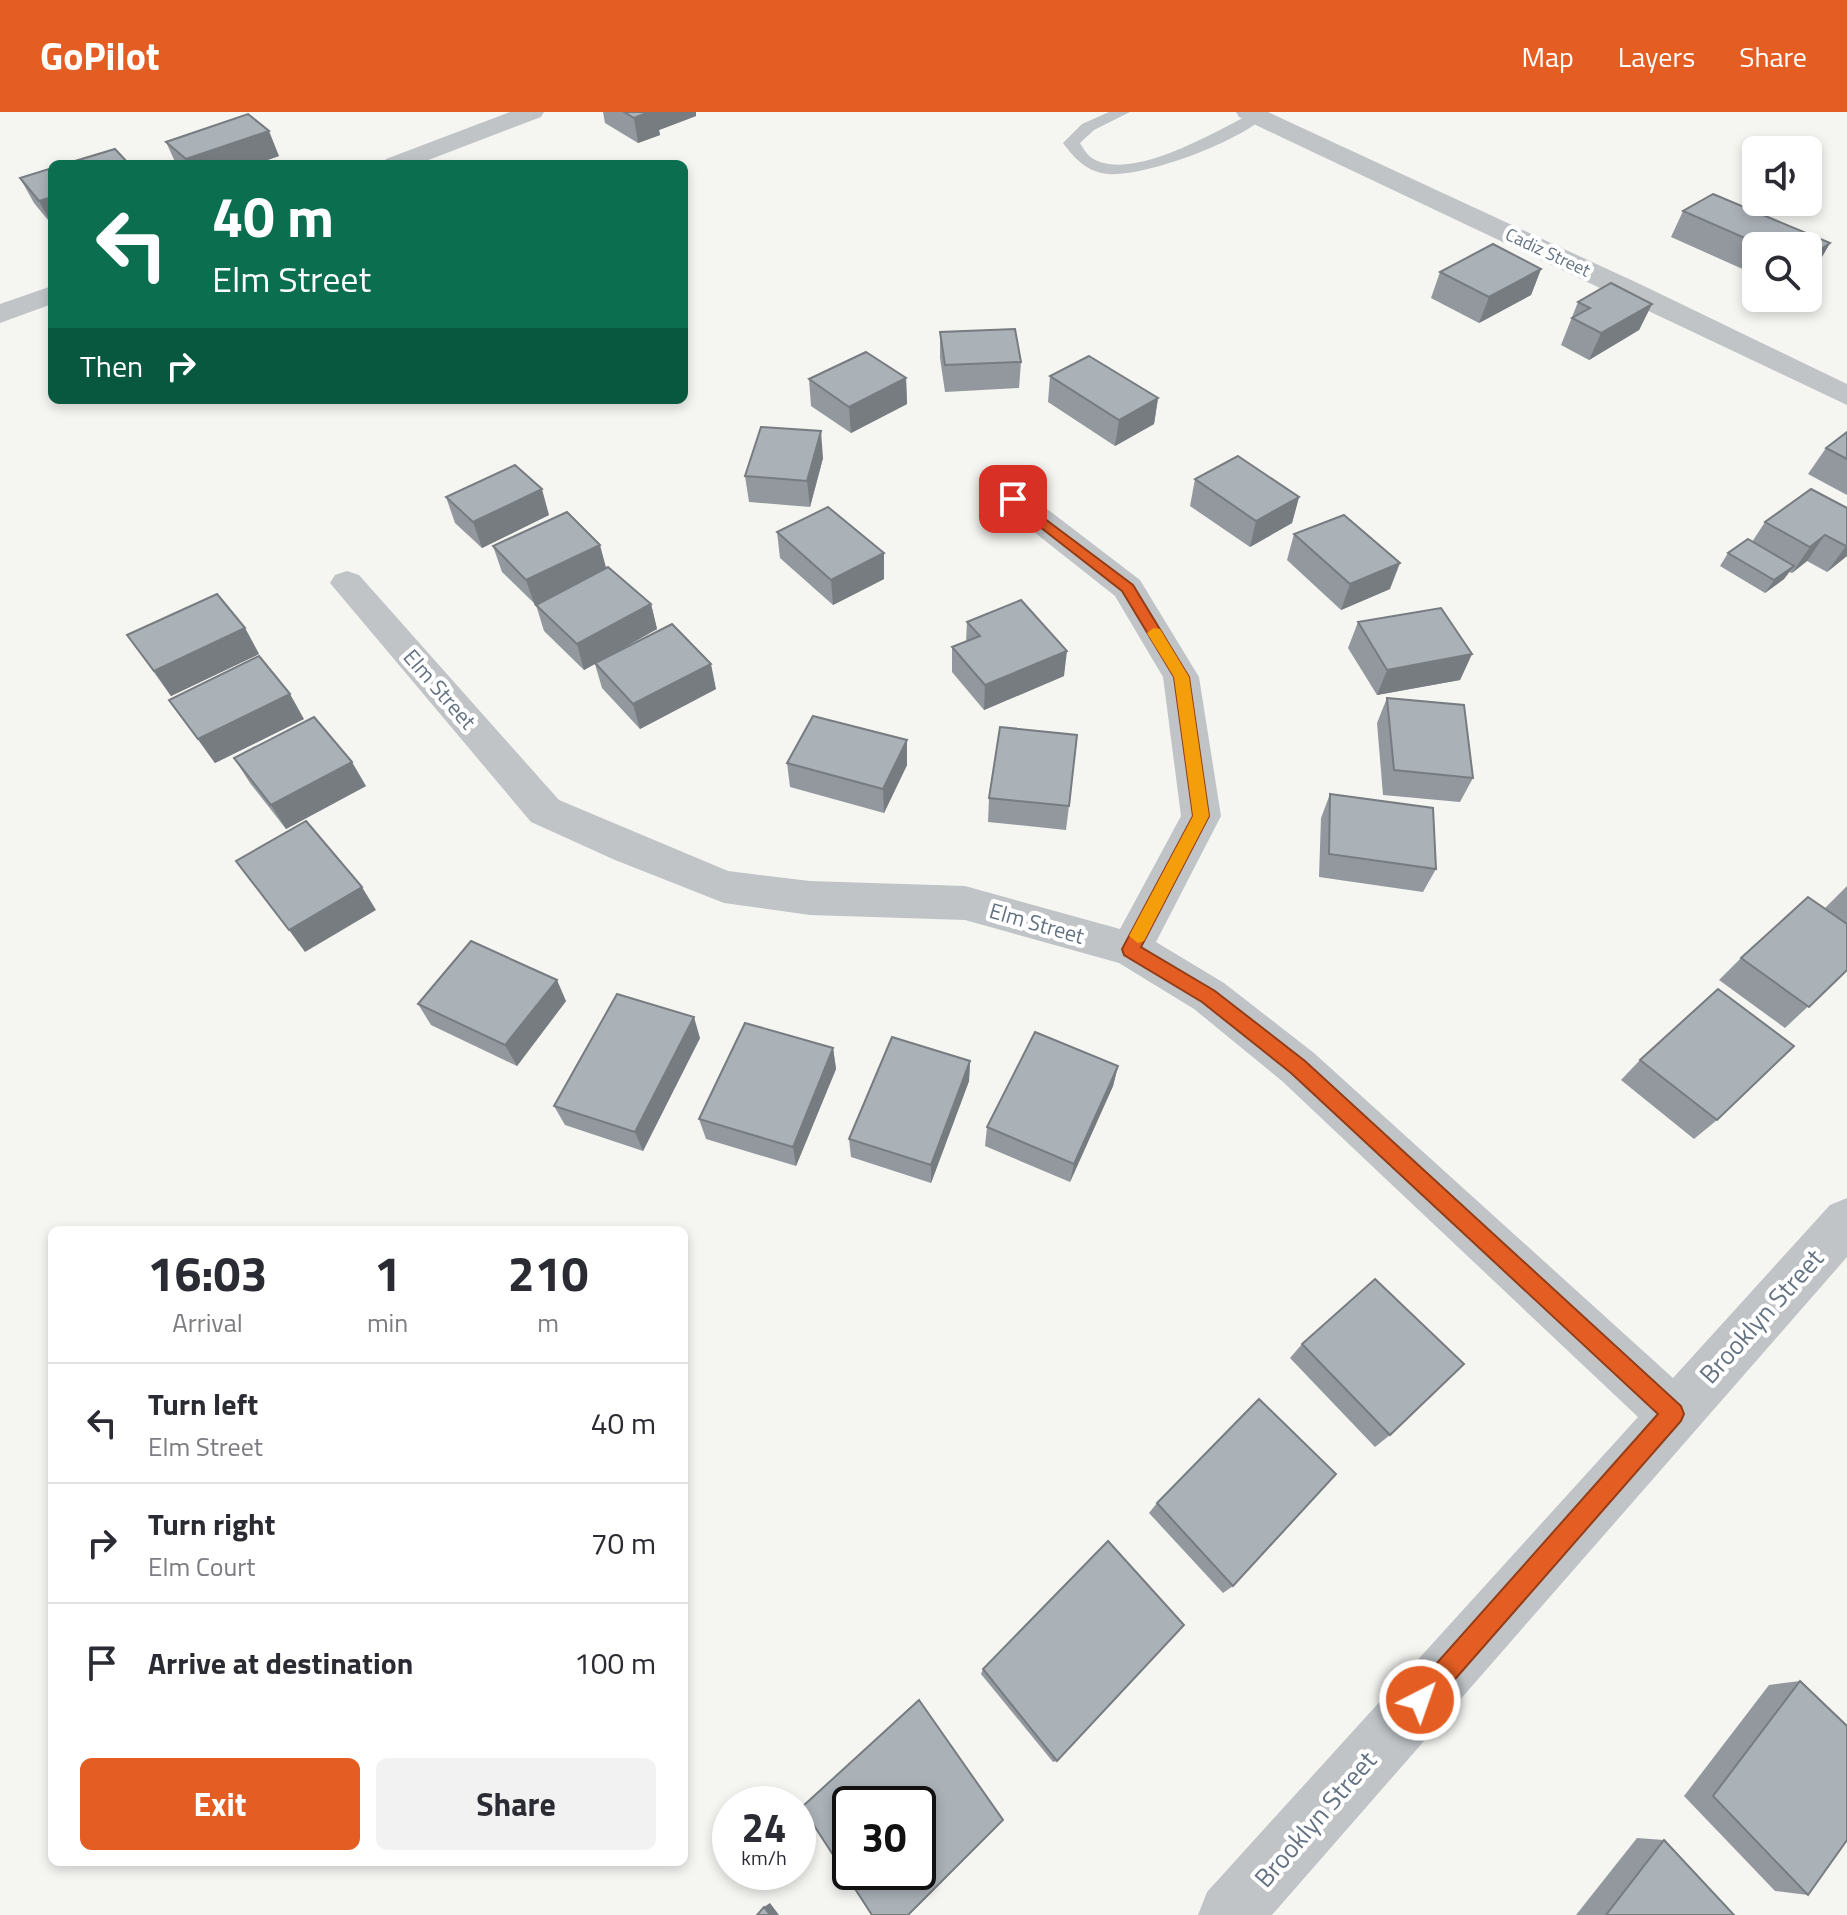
<!DOCTYPE html>
<style>
body{margin:0;font-family:"Titillium Web",sans-serif;background:#f2f2f3;color:#2b2b33;height:100vh;display:flex;flex-direction:column;font-size:30px;white-space:nowrap}
*{box-sizing:border-box;margin:0}
p{font-size:26px;color:#7c7c81}
.icon{flex:none;width:44px;height:44px;fill:none;stroke:currentColor;stroke-width:2;stroke-linecap:round;stroke-linejoin:round}
.map{position:relative;flex:1;overflow:hidden}
.drawer{position:absolute;left:48px;top:1114px;width:640px;height:640px;display:flex;flex-direction:column;background:#fff;border-radius:12px;box-shadow:0 4px 12px #0003}
.drawer>*{flex:none}
.guide{position:absolute;left:48px;top:48px;width:640px;height:244px;border-radius:12px;box-shadow:0 4px 12px #0003;background:#0b6e4f;color:#fff;overflow:hidden}
.tools{position:absolute;left:1742px;top:24px;display:grid;gap:16px}
.tools a{display:grid;place-items:center;width:80px;height:80px;border-radius:12px;background:#fff;box-shadow:0 4px 12px #0003;font-size:40px}
.speed{position:absolute;left:712px;top:1674px;display:flex;gap:16px;font-size:40px;font-weight:700;text-align:center}
.speed>*{display:grid;place-content:center;width:104px;height:104px;border-radius:50%;background:#fff;box-shadow:0 4px 12px #0003;line-height:1}
.speed small{font-size:20px;font-weight:400}
.speed .limit{border:4px solid #111;border-radius:12px;background:#fff;color:#111}
.pin{position:absolute;display:grid;place-items:center;width:68px;height:68px;color:#fff;margin:-34px;border-radius:16px;box-shadow:0 4px 12px #0006}
.me{position:absolute;width:88px;margin:-44px;rotate:41deg;stroke-linejoin:round;filter:drop-shadow(0 0 6px #0008)}
.turn{display:flex;align-items:center;gap:28px;height:168px;padding:0 32px;font-size:36px}
.turn .icon{width:104px;height:104px;stroke-width:2.5}
.turn b{display:block;font-size:56px;line-height:68px}
.then{display:flex;align-items:center;height:76px;padding:0 32px;background:#0003;gap:16px;font-size:30px}
.eta{display:flex;justify-content:space-evenly;align-items:center;height:136px;text-align:center}
.eta b{font-size:48px;font-weight:700;line-height:56px}
.primary-button{display:flex;gap:16px;margin-top:auto;padding:16px 32px}
.primary-button a{flex:1;height:92px;border-radius:12px;background:#e45e23;color:#fff;font-size:32px;font-weight:700;line-height:92px;text-align:center}
.primary-button a+a{background:#f2f2f3;color:#2b2b33}
ul{padding:0;list-style:none}
li{display:flex;align-items:center;gap:24px;height:120px;padding:0 32px;border-top:2px solid #e1e1e2}
li div{flex:1}
li b{display:block;font-size:30px}
li em{font-style:normal}
header{display:flex;align-items:center;gap:48px;box-sizing:border-box;height:112px;padding:0 40px;background:#e45e23;color:#fff}
header strong{font-size:38px}
nav{display:flex;gap:44px;margin-inline-start:auto;font-size:28px}
.map>svg:first-child{display:block}
</style>
<header>
<strong>GoPilot</strong>
<nav><a>Map</a><a>Layers</a><a>Share</a></nav>
</header>
<div class="map">
<svg width="1847" height="1803" viewBox="0 0 1847 1803">
<rect width="100%" height="100%" fill="#f5f5f2"/>
<g fill="none" stroke-linecap="round" stroke-linejoin="round">
<path fill="#c0c4c7" fill-rule="evenodd" d="M1109,0H1130L1094,18L1080,31C1083,36 1087,43 1092,46C1130,71 1217,19 1252,1H1262L1265,4C1239,30 1145,65 1108,62C1087,60 1075,47 1063,31L1082,12Z"/>
<g fill="#c0c4c7" fill-rule="evenodd">
<path d="M510,0H544L541,5L418,52H382L386,47Z"/>
<path d="M1236,0H1268L1644,174L1847,272V293L1239,5Z"/>
<path d="M52,174V192L0,211V192Z"/>
<path d="M1013,377L1025,380L1140,468L1199,565L1221,704L1156,830L1224,871L1314,941L1673,1266L1830,1093L1847,1086V1145L1272,1803H1198L1207,1780L1638,1305L1282,969L1194,897L1119,851L965,808L810,803L724,791L615,748L531,710L330,471L335,463L347,459L359,463L559,688L728,759L810,769L965,774L1120,817L1181,704L1163,565L1115,484L1001,394L997,387L1001,380Z"/>
</g>
</g>
<g fill="#92989d">
<path d="M603,0H696V4L659,18L660,23L638,31L605,11Z"/>
<path d="M166,30L279,44L256,52H176Z"/>
<path d="M52,56V113L34,91L20,66Z"/>
<path d="M1713,82L1830,131L1815,157L1808,162V134H1756V163L1671,125L1683,99Z"/>
<path d="M1541,157L1531,183L1479,211L1431,186L1440,160Z"/>
<path d="M1578,190L1652,192L1639,218L1589,248L1561,233Z"/>
<path d="M940,220L1021,250L1019,276L945,280L940,246Z"/>
<path d="M1050,264L1158,286L1154,312L1115,334L1048,290Z"/>
<path d="M906,266L907,292L851,321L811,294L809,267Z"/>
<path d="M1847,320V383L1808,362L1826,336Z"/>
<path d="M823,346L810,395L749,390L745,364Z"/>
<path d="M1195,367L1299,385L1292,411L1250,435L1190,394Z"/>
<path d="M446,385L549,403L482,436L455,411Z"/>
<path d="M1847,396V444L1827,460L1807,449L1792,461L1789,460L1784,467L1765,481L1720,454L1728,441L1752,430L1765,410Z"/>
<path d="M777,420L884,467L833,493L780,446Z"/>
<path d="M1294,422L1390,477L1341,498L1287,448Z"/>
<path d="M493,434L606,456L651,492L657,517L607,545L716,577L640,617L602,576L595,552L584,558L544,519L536,493L502,460Z"/>
<path d="M967,510L1064,564L984,598L952,560V535L966,530Z"/>
<path d="M1358,510L1472,542L1460,568L1377,583L1348,536Z"/>
<path d="M245,516L259,542L171,584L127,523Z"/>
<path d="M1387,586L1473,666L1460,690L1383,683L1377,611Z"/>
<path d="M169,588L304,607L215,651Z"/>
<path d="M907,628V653L884,701L790,675L787,651Z"/>
<path d="M234,646L366,674L286,717L250,671Z"/>
<path d="M1330,682L1436,757L1423,780L1319,765L1321,706Z"/>
<path d="M989,686L1069,694L1066,718L988,710Z"/>
<path d="M1847,774V858L1785,916L1719,868L1741,846L1825,796Z"/>
<path d="M566,889L517,954L431,913L418,892Z"/>
<path d="M700,926L643,1039L565,1013L554,994Z"/>
<path d="M833,936L836,957L796,1054L706,1027L699,1007Z"/>
<path d="M1640,948L1717,1008L1694,1027L1621,968Z"/>
<path d="M970,949L969,969L931,1071L851,1045L849,1027Z"/>
<path d="M1118,954L1113,974L1070,1070L985,1034L987,1015Z"/>
<path d="M1302,1232L1390,1323L1375,1335L1290,1246Z"/>
<path d="M1157,1391L1233,1474L1223,1481L1149,1401Z"/>
<path d="M983,1557L1057,1649L1053,1650L981,1562Z"/>
<path d="M1800,1569L1808,1783L1775,1779L1684,1684L1769,1573Z"/>
<path d="M1637,1726L1664,1728L1734,1803H1576Z"/>
</g>
<g fill="#777c80">
<path d="M649,0H696V4L659,18L660,23L638,31L634,6Z"/>
<path d="M269,19L279,44L256,52H188L186,47Z"/>
<path d="M52,85V113L39,89Z"/>
<path d="M1830,131L1815,157L1808,162V146Z"/>
<path d="M1541,157L1531,183L1479,211L1489,185Z"/>
<path d="M1652,192L1639,218L1589,248L1601,221Z"/>
<path d="M906,266L907,292L851,321L849,295Z"/>
<path d="M1158,286L1154,312L1115,334L1119,308Z"/>
<path d="M821,319L823,346L810,395L807,369Z"/>
<path d="M542,377L549,403L482,436L473,410Z"/>
<path d="M1299,385L1292,411L1250,435L1256,409Z"/>
<path d="M1825,423L1807,449L1792,461L1810,435Z"/>
<path d="M600,433L607,459L535,494L526,468Z"/>
<path d="M1847,433V444L1827,460L1846,434Z"/>
<path d="M884,441V467L833,493L831,468Z"/>
<path d="M1400,451L1390,477L1341,498L1350,472Z"/>
<path d="M1794,454L1784,467L1765,481L1774,468Z"/>
<path d="M651,492L657,517L584,558L577,532Z"/>
<path d="M245,516L259,542L171,584L154,559Z"/>
<path d="M1067,539L1064,564L984,598L985,573Z"/>
<path d="M1472,542L1460,568L1377,583L1387,558Z"/>
<path d="M711,552L716,577L640,617L633,592Z"/>
<path d="M290,582L304,607L215,651L198,627Z"/>
<path d="M907,628V653L884,701L883,677Z"/>
<path d="M352,650L366,674L286,717L271,693Z"/>
<path d="M362,775L376,798L305,840L289,818Z"/>
<path d="M557,868L566,889L517,954L505,933Z"/>
<path d="M694,905L700,926L643,1039L635,1020Z"/>
<path d="M833,936L836,957L796,1054L793,1035Z"/>
<path d="M970,949L969,969L931,1071V1053Z"/>
<path d="M1118,954L1113,974L1070,1070L1074,1052Z"/>
<path d="M770,1791L779,1803H770L764,1795Z"/>
</g>
<g fill="#aab1b7" stroke="#777c80" stroke-width="2" fill-rule="evenodd">
<path d="M624,0H649L634,6Z"/>
<path d="M248,2L269,19L186,47L166,30Z"/>
<path d="M115,37L129,52H65Z"/>
<path d="M52,56V85L39,89L20,66Z"/>
<path d="M1713,82L1830,131L1808,146V134H1763L1683,99Z"/>
<path d="M1493,132L1541,157L1489,185L1440,160Z"/>
<path d="M1611,171L1652,192L1601,221L1572,206L1590,196L1578,190Z"/>
<path d="M1015,217L1021,250L945,253L940,220Z"/>
<path d="M866,240L906,266L849,295L809,267Z"/>
<path d="M1089,244L1158,286L1119,308L1050,264Z"/>
<path d="M761,315L821,319L807,369L745,364Z"/>
<path d="M1847,320V347L1826,336Z"/>
<path d="M1238,344L1299,385L1256,409L1195,367Z"/>
<path d="M515,353L542,377L473,410L446,385Z"/>
<path d="M1811,377L1847,396V433L1846,434L1825,423L1810,435L1765,410Z"/>
<path d="M828,395L884,441L831,468L777,420Z"/>
<path d="M567,400L600,433L526,468L493,434Z"/>
<path d="M1344,403L1400,451L1350,472L1294,422Z"/>
<path d="M1748,427L1794,454L1774,468L1728,441Z"/>
<path d="M608,455L651,492L577,532L536,493Z"/>
<path d="M217,482L245,516L154,559L127,523Z"/>
<path d="M1021,488L1067,539L985,573L952,535L980,524L967,510Z"/>
<path d="M1441,496L1472,542L1387,558L1358,510Z"/>
<path d="M672,512L711,552L633,592L595,551Z"/>
<path d="M259,544L290,582L198,627L169,588Z"/>
<path d="M1387,586L1464,593L1473,666L1394,658Z"/>
<path d="M813,604L907,628L883,677L787,651Z"/>
<path d="M314,605L352,650L271,693L234,646Z"/>
<path d="M1000,615L1077,623L1069,694L989,686Z"/>
<path d="M1330,682L1433,696L1436,757L1329,742Z"/>
<path d="M306,709L362,775L289,818L236,749Z"/>
<path d="M1808,785L1847,812V858L1809,895L1741,846Z"/>
<path d="M471,829L557,868L505,933L418,892Z"/>
<path d="M1718,877L1794,934L1717,1008L1640,948Z"/>
<path d="M617,882L694,905L635,1020L554,994Z"/>
<path d="M745,911L833,936L793,1035L699,1007Z"/>
<path d="M1035,920L1118,954L1074,1052L987,1015Z"/>
<path d="M892,925L970,949L931,1053L849,1027Z"/>
<path d="M1375,1167L1464,1252L1390,1323L1302,1232Z"/>
<path d="M1259,1287L1336,1362L1233,1474L1157,1391Z"/>
<path d="M1108,1429L1184,1513L1057,1649L983,1557Z"/>
<path d="M1800,1569L1847,1614V1728L1808,1783L1713,1684Z"/>
<path d="M919,1588L1003,1708L908,1803H872L802,1695ZM850,1692H918V1760H850Z"/>
<path d="M1664,1728L1734,1803H1606Z"/>
<path d="M764,1795L770,1803H757Z"/>
</g>
<path fill="#e45e23" stroke="#943d17" stroke-width="2" d="M1013,383L1133,473L1189,565L1209,704L1141,835L1215,879L1305,949L1681,1294L1684,1302L1681,1309L1429,1597L1420,1600L1412,1597L1408,1588L1412,1579L1658,1302L1291,961L1202,890L1124,843L1122,837L1193,704L1174,565L1122,479L1008,390V384Z"/>
<path fill="#f59e0b" d="M1154,516L1160,517L1189,565L1209,704L1144,829L1138,831L1129,824L1193,704L1174,565L1147,521Z"/>
<g text-anchor="middle" dominant-baseline="central" stroke-width="8" stroke-linejoin="round" paint-order="stroke">
<g font-size="18" fill="#647383" stroke="#fff">
<text transform="translate(1548 140) rotate(25)">Cadiz Street</text>
</g>
<g font-size="22" fill="#647383" stroke="#fff">
<text transform="translate(440 577) rotate(49)">Elm Street</text>
<text transform="translate(1037 811) rotate(16)">Elm Street</text>
</g>
<g font-size="26" fill="#647383" stroke="#fff">
<text transform="translate(1761 1204) rotate(-48)">Brooklyn Street</text>
<text transform="translate(1315 1707) rotate(-49)">Brooklyn Street</text>
</g>
</g>
</svg>
<div class="tools">
<a><svg class="icon" aria-label="sound" viewBox="0 0 24 24"><path d="M4 9h4l5-4v14l-5-4H4zM17 9q2 3 0 6"/></svg></a>
<a><svg class="icon" aria-label="search" viewBox="0 0 24 24"><circle cx="10" cy="10" r="6"/><path d="M15 15l6 6"/></svg></a>
</div>
<div class="speed"><div>24<small>km/h</small></div><div class="limit">30</div></div>
<div class="pin" style="left:1013px;top:387px;background:#d93025"><svg class="icon" aria-label="arrive" viewBox="0 0 24 24"><path d="M6 21V4h12l-3 4 3 4H6"/></svg></div>
<svg class="me" style="left:1420px;top:1588px" viewBox="-20 -20 40 40"><circle r="17" fill="#e45e23" stroke="#fff" stroke-width="3"/><path d="M0-11L8 9 0 5-8 9z" fill="#fff"/></svg>
<div class="guide">
<div class="turn"><svg class="icon" aria-label="left" viewBox="0 0 24 24"><path d="M17 20v-9H6M10 6l-5 5 5 5"/></svg><div><b>40 m</b>Elm Street</div></div>
<div class="then">Then<svg class="icon" aria-label="right" viewBox="0 0 24 24"><path d="M7 20v-9h11M14 6l5 5-5 5"/></svg></div>
</div>
<section class="drawer">
<div class="eta">
<div><b>16:03</b><p>Arrival</p></div>
<div><b>1</b><p>min</p></div>
<div><b>210</b><p>m</p></div>
</div>
<ul>
<li><svg class="icon" aria-label="left" viewBox="0 0 24 24"><path d="M17 20v-9H6M10 6l-5 5 5 5"/></svg><div><b>Turn left</b><p>Elm Street</p></div><em>40 m</em></li>
<li><svg class="icon" aria-label="right" viewBox="0 0 24 24"><path d="M7 20v-9h11M14 6l5 5-5 5"/></svg><div><b>Turn right</b><p>Elm Court</p></div><em>70 m</em></li>
<li><svg class="icon" aria-label="arrive" viewBox="0 0 24 24"><path d="M6 21V4h12l-3 4 3 4H6"/></svg><div><b>Arrive at destination</b></div><em>100 m</em></li>
</ul>
<div class="primary-button"><a>Exit</a><a>Share</a></div>
</section>
</div>
